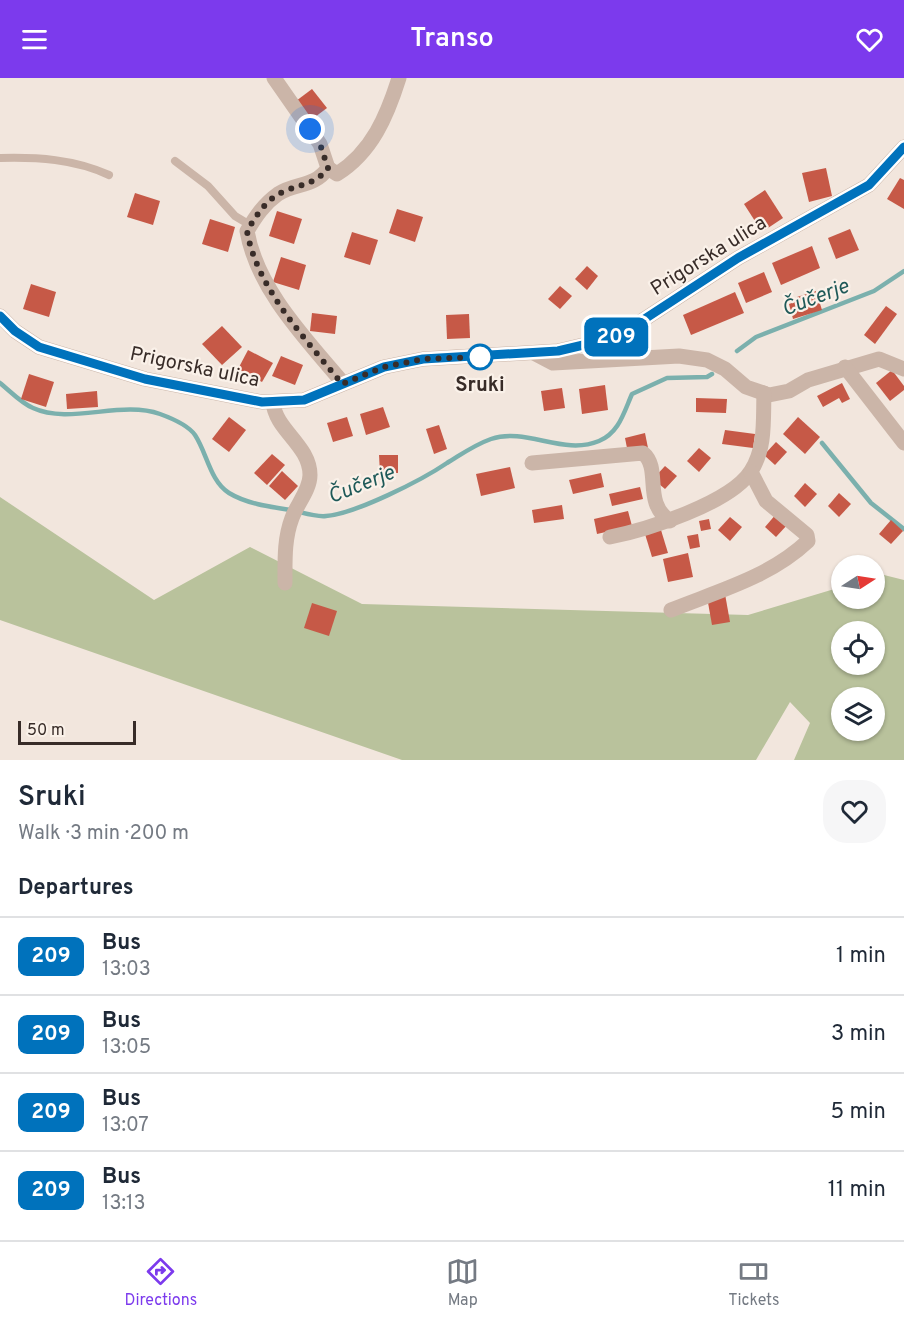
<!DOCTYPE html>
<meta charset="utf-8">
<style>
:root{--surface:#fff;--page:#f6f6f7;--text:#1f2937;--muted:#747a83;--line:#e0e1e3;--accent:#7c3aed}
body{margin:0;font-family:Overpass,sans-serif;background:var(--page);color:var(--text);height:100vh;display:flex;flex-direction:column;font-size:22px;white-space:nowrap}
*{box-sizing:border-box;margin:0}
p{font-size:20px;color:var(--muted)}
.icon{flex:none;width:33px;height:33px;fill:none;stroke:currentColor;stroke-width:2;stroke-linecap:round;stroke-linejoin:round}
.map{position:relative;height:682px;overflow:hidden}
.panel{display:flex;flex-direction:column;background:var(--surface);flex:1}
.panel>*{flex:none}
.badge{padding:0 12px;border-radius:9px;font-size:21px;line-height:39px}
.needle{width:39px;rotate:78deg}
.fabs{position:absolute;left:831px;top:477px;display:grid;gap:12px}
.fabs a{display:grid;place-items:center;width:54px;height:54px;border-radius:50%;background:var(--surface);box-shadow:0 2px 4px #0004;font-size:30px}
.scale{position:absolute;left:18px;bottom:15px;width:118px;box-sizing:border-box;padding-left:6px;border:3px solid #382c28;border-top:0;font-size:16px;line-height:21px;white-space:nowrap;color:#382c28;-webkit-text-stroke:4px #faf1e9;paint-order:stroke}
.you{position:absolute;width:30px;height:30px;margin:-15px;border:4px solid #fff;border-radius:50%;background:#1a73e8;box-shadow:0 0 0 9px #1a73e833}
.map>.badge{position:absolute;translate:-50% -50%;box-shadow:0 0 0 3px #fff}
h2{padding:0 18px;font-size:22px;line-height:54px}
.round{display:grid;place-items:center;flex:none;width:63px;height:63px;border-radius:24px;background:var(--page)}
.head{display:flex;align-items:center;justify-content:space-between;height:102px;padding:0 18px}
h1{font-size:28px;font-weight:600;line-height:45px}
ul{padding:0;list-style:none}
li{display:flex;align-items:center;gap:18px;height:78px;padding:0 18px;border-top:2px solid var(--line)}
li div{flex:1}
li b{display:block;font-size:22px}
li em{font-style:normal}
li .badge{min-width:66px;font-weight:700;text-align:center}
header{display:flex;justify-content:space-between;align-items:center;height:78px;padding:0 18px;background:var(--accent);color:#fff;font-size:27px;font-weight:600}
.dock{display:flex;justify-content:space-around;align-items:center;height:84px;border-top:2px solid var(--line);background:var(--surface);font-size:16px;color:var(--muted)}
.dock a{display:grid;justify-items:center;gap:3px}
.dock .on{color:var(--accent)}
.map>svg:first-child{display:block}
.green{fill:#b9c29c;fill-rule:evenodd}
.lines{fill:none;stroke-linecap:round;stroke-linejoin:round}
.stream{stroke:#7bb0ad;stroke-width:4.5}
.building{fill:#c65947}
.lane{stroke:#cbb5a8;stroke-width:8}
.street{stroke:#cbb5a8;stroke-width:15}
.line-casing{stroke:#fff;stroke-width:14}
.line{stroke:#0072bc;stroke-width:9}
.walk{stroke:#382c28;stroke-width:6;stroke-dasharray:0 10.8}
.stop-dot{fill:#fff;stroke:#0072bc;stroke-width:3}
.labels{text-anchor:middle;stroke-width:4.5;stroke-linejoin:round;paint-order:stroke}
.street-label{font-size:20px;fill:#382c28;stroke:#faf1e9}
.stop-label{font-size:20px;font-weight:bold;fill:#382c28;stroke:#faf1e9}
.water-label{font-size:21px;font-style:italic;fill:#1e5958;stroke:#faf1e9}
</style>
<header><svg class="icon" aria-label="menu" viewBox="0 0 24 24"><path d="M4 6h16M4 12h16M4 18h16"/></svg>Transo<svg class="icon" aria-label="heart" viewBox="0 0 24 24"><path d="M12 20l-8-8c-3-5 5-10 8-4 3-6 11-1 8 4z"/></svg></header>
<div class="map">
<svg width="904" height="682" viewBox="0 0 904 682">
<rect width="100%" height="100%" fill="#f2e6dd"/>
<path class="green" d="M0 419 154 522 250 469 362 526 748 537 841 509 842 520H874L875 499 884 497 904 502V682H794L810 645 790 624 756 682H402L0 542ZM842 554H874V586H842ZM842 620H874V652H842Z"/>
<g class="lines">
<g class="stream">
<path d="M737 273 756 259 874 213 904 193"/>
<path d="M0 305C10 313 21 325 33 330 70 347 121 322 160 336 171 340 188 347 195 357 207 375 210 403 229 415 247 426 271 429 291 432"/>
<path d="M822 365 871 425 904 451"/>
<path d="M299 434C307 436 318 439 326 438 355 436 422 402 447 385 462 376 474 367 491 361 527 349 563 378 599 363 619 355 624 334 632 316L667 300 707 299 712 296"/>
</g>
</g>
<g class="building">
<path d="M312 11 327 30 311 42 296 23Z"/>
<path d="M826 90 832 118 809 124 802 95Z"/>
<path d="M900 100 904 102V131L887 121Z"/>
<path d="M765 112 783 140 762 154 744 126Z"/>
<path d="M135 115 160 123 153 147 127 139Z"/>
<path d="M397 131 423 139 415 164 389 155Z"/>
<path d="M277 133 302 141 294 166 269 158Z"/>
<path d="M210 141 235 149 228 174 202 166Z"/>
<path d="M850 151 859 172 836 181 828 160Z"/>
<path d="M352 154 378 162 370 187 344 179Z"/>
<path d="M812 168 820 190 781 207 772 185Z"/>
<path d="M281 179 306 187 299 212 273 204Z"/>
<path d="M587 188 598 198 587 212 575 201Z"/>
<path d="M764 194 772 214 746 225 738 205Z"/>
<path d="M31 206 56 214 49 239 23 231Z"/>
<path d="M560 208 572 218 560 231 548 221Z"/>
<path d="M816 213 822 232 793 241 789 226 798 223 797 219Z"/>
<path d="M735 214 744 235 691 257 683 237Z"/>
<path d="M886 228 897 236 875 266 864 257Z"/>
<path d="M312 235 337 238 335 256 310 253Z"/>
<path d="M469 236 470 260 447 261 446 237Z"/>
<path d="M222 248 242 269 222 287 202 266Z"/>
<path d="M248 272 273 285 262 304 238 291Z"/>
<path d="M281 278 303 287 295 307 272 298Z"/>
<path d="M892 292 904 308V312L890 323 876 305Z"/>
<path d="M29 296 54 304 46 329 21 321Z"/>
<path d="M842 305 850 321 842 325 839 320 823 329 817 318Z"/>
<path d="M605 307 608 332 582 336 579 311Z"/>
<path d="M562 310 565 330 544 333 541 313Z"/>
<path d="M97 313 98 329 67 331 66 316Z"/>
<path d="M696 320 727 321 726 335 696 334Z"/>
<path d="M383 329 390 349 366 357 360 336Z"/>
<path d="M229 339 246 352 229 374 212 361Z"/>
<path d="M347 339 353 358 333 364 327 345Z"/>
<path d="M798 339 820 359 805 376 783 356Z"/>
<path d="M439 347 447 371 434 376 426 351Z"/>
<path d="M725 352 755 356 753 370 722 366Z"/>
<path d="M645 355 648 370 628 375 625 360Z"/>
<path d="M776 364 787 374 775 387 764 377Z"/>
<path d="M699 370 711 380 699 394 687 383Z"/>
<path d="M272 376 285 387 267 407 254 395Z"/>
<path d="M379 377H398V395H380Z"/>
<path d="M665 388 677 398 665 411 653 401Z"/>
<path d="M510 389 515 410 481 418 476 396Z"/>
<path d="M282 393 298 408 285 422 269 408Z"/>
<path d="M601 395 604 409 573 416 569 402Z"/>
<path d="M805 405 817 416 805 429 794 418Z"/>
<path d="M640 409 643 421 612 428 609 416Z"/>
<path d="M839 415 851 426 839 439 828 428Z"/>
<path d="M562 427 564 441 534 445 532 432Z"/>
<path d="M628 433 632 448 597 456 594 441Z"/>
<path d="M777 435 788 446 776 459 765 449Z"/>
<path d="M730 439 742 449 730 463 718 452Z"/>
<path d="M709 441 711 451 701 453 699 443Z"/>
<path d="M891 442 903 453 891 466 879 456Z"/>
<path d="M661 452 668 475 652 479 645 456Z"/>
<path d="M698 456 700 469 690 471 687 458Z"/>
<path d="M688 475 693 499 668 504 663 481Z"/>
<path d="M725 516 730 544 712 547 707 519Z"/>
<path d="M312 525 337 533 329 558 304 550Z"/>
</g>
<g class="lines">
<g class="lane">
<path d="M0 80C37 79 74 81 109 97"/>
<path d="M175 83 208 108 235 138 250 147"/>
</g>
<g class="street">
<path d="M274 0 320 66 328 90C314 110 296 104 278 116 264 126 256 138 247 153 257 211 306 261 343 305"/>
<path d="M328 90 337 96C372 74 387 38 399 0"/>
<path d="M0 238 15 253 39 269 145 301 262 324 304 322 384 289 423 281 558 273 617 259 738 180 869 107 904 69"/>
<path d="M534 275 553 285 679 278 707 282 725 291 746 309 769 317 789 313 808 302 879 281 904 291"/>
<path d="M845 289 904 365"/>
<path d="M273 324C275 352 310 367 310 397 310 412 297 426 292 440 284 461 285 483 285 505"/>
<path d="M532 385 643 375C662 391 642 424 670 443"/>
<path d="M610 459C646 452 731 425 751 393 766 370 763 341 764 315"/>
<path d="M671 532C718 513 770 499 808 463L807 457 766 423 751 394"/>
</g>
</g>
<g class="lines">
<defs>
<path id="line" d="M0 238 15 253 39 269 145 301 262 324 304 322 384 289 423 281 558 273 617 259 738 180 869 107 904 69"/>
</defs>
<use href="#line" class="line-casing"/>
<use href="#line" class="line"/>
<path class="walk" d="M310 51 320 66 328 90C317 106 300 106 283 114 266 121 256 138 247 153 257 211 306 261 342 306L384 289 423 281 480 279"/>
</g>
<circle class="stop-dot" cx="480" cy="279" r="12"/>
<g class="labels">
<g class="street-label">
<text transform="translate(708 177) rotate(-32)" y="7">Prigorska ulica</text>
<text transform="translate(195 288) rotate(12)" y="7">Prigorska ulica</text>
</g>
<g class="stop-label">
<text x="480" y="313">Sruki</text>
</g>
<g class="water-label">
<text transform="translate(815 219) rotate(-21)" y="7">Čučerje</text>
<text transform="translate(361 406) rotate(-22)" y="7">Čučerje</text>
</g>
</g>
</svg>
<div class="fabs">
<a><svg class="needle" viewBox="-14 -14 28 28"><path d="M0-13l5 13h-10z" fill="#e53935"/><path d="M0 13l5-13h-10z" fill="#747a83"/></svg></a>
<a><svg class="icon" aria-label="locate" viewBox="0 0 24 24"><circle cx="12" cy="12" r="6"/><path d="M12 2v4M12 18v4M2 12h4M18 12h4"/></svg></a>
<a><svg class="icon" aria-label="layers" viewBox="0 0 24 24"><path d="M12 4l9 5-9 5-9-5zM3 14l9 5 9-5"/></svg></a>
</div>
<div class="scale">50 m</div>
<div class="you" style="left:310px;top:51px"></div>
<b class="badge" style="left:616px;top:259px;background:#0072bc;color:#fff">209</b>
</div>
<section class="panel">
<div class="head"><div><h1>Sruki</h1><p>Walk · 3 min · 200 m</p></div><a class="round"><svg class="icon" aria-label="heart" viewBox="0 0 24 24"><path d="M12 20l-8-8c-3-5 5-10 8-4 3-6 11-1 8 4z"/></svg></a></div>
<h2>Departures</h2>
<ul>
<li><span class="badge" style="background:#0072bc;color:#fff">209</span><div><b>Bus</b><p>13:03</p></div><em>1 min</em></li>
<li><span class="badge" style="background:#0072bc;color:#fff">209</span><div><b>Bus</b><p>13:05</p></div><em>3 min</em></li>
<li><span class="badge" style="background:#0072bc;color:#fff">209</span><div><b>Bus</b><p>13:07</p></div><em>5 min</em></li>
<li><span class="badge" style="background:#0072bc;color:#fff">209</span><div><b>Bus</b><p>13:13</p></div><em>11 min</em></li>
</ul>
</section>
<nav class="dock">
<a class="on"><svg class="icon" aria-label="directions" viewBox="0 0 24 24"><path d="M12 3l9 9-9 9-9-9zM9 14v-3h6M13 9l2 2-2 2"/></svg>Directions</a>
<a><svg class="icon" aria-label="map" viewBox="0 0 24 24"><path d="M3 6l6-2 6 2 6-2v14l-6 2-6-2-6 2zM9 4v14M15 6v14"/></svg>Map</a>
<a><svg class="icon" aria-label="tickets" viewBox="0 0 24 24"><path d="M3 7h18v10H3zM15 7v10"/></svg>Tickets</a>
</nav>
